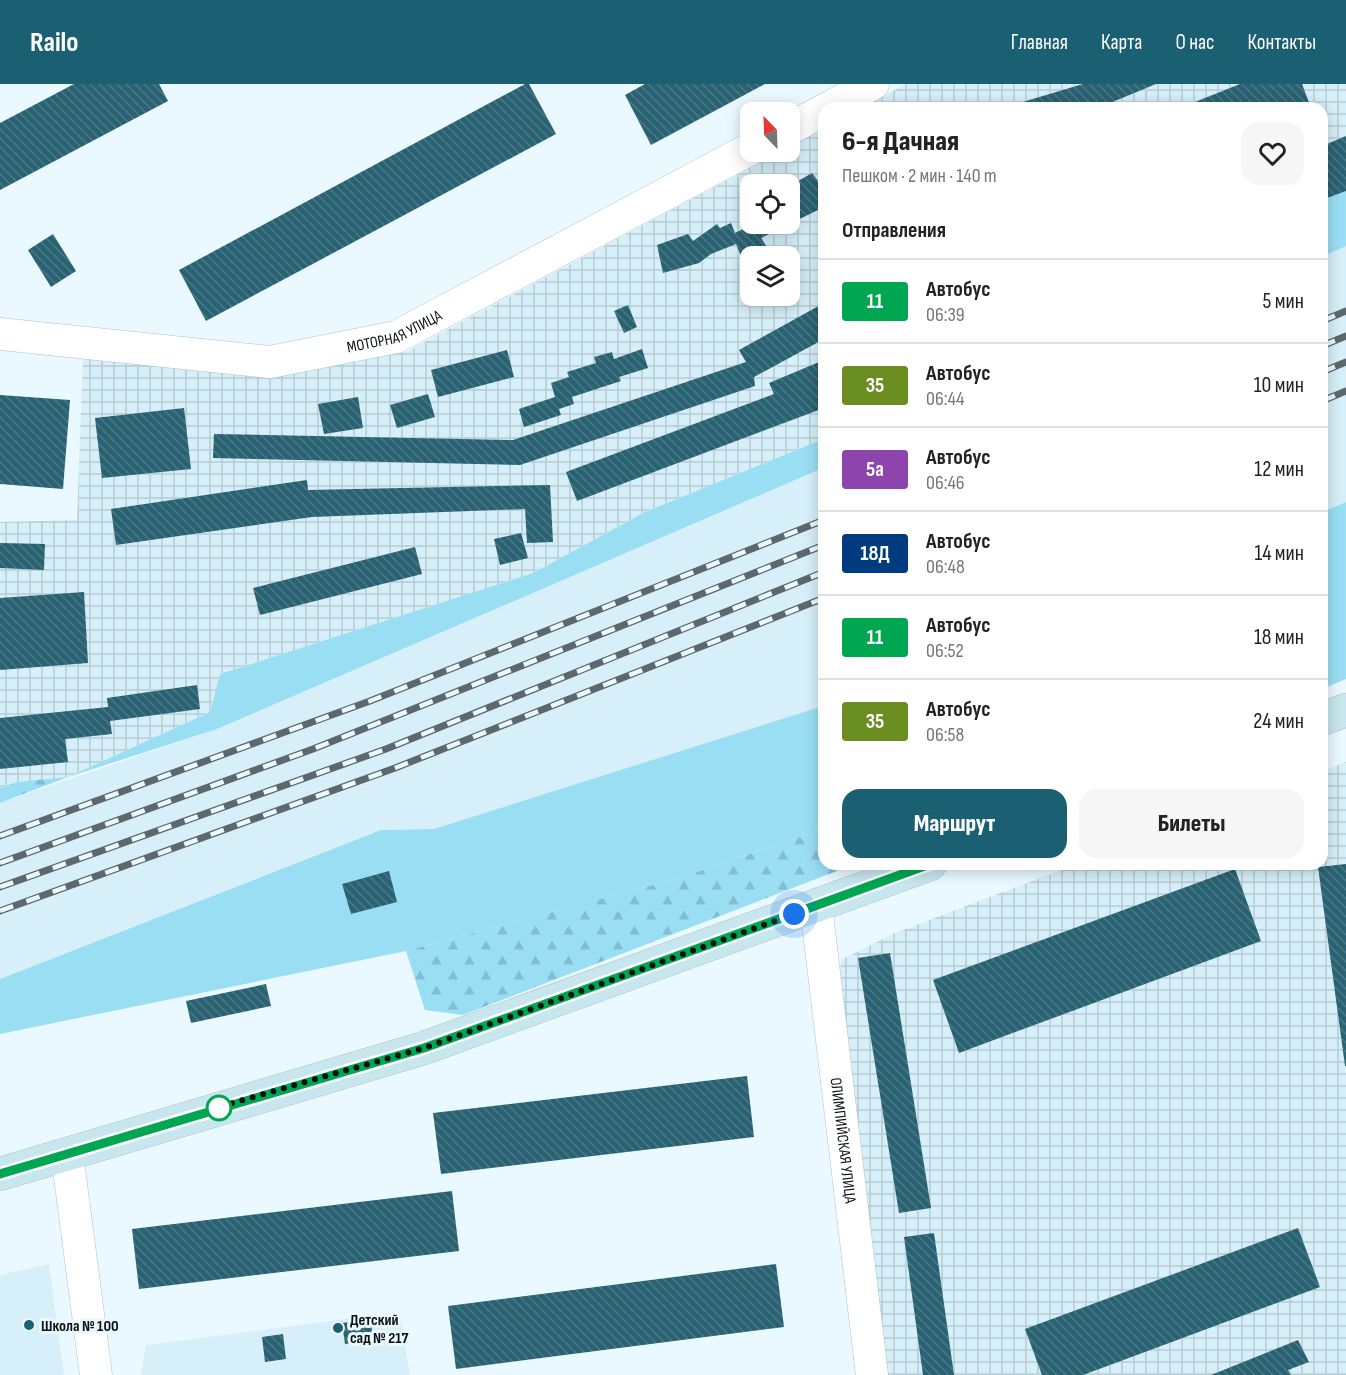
<!DOCTYPE html>
<html lang="ru">
<meta charset="utf-8">
<style>
:root{--surface:#fff;--page:#f6f6f6;--text:#222;--muted:#767676;--line:#e0e0e0;--accent:#1b5f72}
body{margin:0;font-family:"Sofia Sans Condensed",sans-serif;background:var(--page);color:var(--text);height:100vh;display:flex;flex-direction:column;font-size:22px;white-space:nowrap}
*{box-sizing:border-box;margin:0}
p{font-size:20px;color:var(--muted)}
.icon{flex:none;width:33px;height:33px;fill:none;stroke:currentColor;stroke-width:2;stroke-linecap:round;stroke-linejoin:round}
.map{position:relative;flex:1;overflow:hidden}
.sheet{position:absolute;left:818px;top:18px;width:510px;height:768px;display:flex;flex-direction:column;background:var(--surface);border-radius:18px;box-shadow:0 3px 15px #0003}
.sheet>*{flex:none}
.badge{padding:0 12px;border-radius:4px;font-size:21px;line-height:39px}
.needle{width:39px;rotate:337deg}
.controls{position:absolute;left:740px;top:18px;display:grid;gap:12px}
.controls a{display:grid;place-items:center;width:60px;height:60px;border-radius:12px;background:var(--surface);box-shadow:0 3px 15px #0003;font-size:30px}
.you{position:absolute;width:30px;height:30px;margin:-15px;border:4px solid #fff;border-radius:50%;background:#1a73e8;box-shadow:0 0 0 9px #1a73e833}
.map>.badge{position:absolute;translate:-50% -50%;box-shadow:0 0 0 3px #fff}
h2{padding:0 24px;font-size:22px;line-height:54px}
.round{display:grid;place-items:center;flex:none;width:63px;height:63px;border-radius:18px;background:var(--page)}
.head{display:flex;align-items:center;justify-content:space-between;height:102px;padding:0 24px}
h1{font-size:28px;font-weight:800;line-height:45px}
.cta{display:flex;gap:12px;margin-top:auto;padding:12px 24px}
.cta a{flex:1;height:69px;border-radius:18px;background:var(--accent);color:#fff;font-size:24px;font-weight:800;line-height:69px;text-align:center}
.cta a+a{background:var(--page);color:var(--text)}
ul{padding:0;list-style:none}
li{display:flex;align-items:center;gap:18px;height:84px;padding:0 24px;border-top:2px solid var(--line)}
li div{flex:1}
li b{display:block;font-size:22px}
li em{font-style:normal}
li .badge{min-width:66px;font-weight:700;text-align:center}
header{display:flex;align-items:center;gap:36px;box-sizing:border-box;height:84px;padding:0 30px;background:var(--accent);color:#fff}
header strong{font-size:28px}
nav{display:flex;gap:33px;margin-inline-start:auto;font-size:21px}
.map>svg:first-child{display:block}
.built{fill:#d6eff8}
.industrial{fill:url(#industrial-grid);fill-rule:evenodd}
.grass{fill:#9adef4}
.forest{fill:url(#forest-firs)}
.building{fill:url(#building-back-hatch)}
.lines{fill:none;stroke-linecap:round;stroke-linejoin:round}
.minor-casing{stroke:#b2c2c7;stroke-width:33}
.secondary-casing{stroke:#b2c2c7;stroke-width:34}
.minor{stroke:#fff;stroke-width:32}
.secondary{stroke:#c7e6ee;stroke-width:33}
.rail-casing{stroke:#5e676b;stroke-width:7}
.rail{stroke:#e9f9ff;stroke-width:4.5;stroke-dasharray:14;stroke-linecap:butt}
.line-casing{stroke:#fff;stroke-width:14}
.line{stroke:#00a651;stroke-width:9}
.walk{stroke:#0b1012;stroke-width:6;stroke-dasharray:0 10.8}
.stop-dot{fill:#fff;stroke:#00a651;stroke-width:3}
.poi-dot{fill:#1b5f72;stroke:#e9f9ff;stroke-width:2}
.labels{text-anchor:middle;stroke-width:6;stroke-linejoin:round;paint-order:stroke}
.street-label{font-size:16px;fill:#0b1012;stroke:#e9f9ff}
.poi-label{font-size:16px;font-weight:bold;fill:#0b1012;stroke:#e9f9ff;text-anchor:start}
</style>
<header>
<strong>Railo</strong>
<nav><a>Главная</a><a>Карта</a><a>О нас</a><a>Контакты</a></nav>
</header>
<div class="map">
<svg width="1346" height="1291" viewBox="0 0 1346 1291">
<defs>
<pattern id="industrial-grid" width="8" height="8" patternUnits="userSpaceOnUse" patternTransform="scale(1.5)"><rect width="8" height="8" fill="#d6eff8"/><path d="M0 4h8M4 0v8" fill="none" stroke="#b6ccd4"/></pattern>
<pattern id="forest-firs" width="22" height="20" patternUnits="userSpaceOnUse" patternTransform="scale(1.5)"><rect width="22" height="20" fill="#9adef4"/><path d="M5 1l3.5 6h-7zM16 11l3.5 6h-7z" fill="#83bdd0"/></pattern>
<pattern id="building-back-hatch" width="6" height="6" patternUnits="userSpaceOnUse" patternTransform="scale(1.5)"><rect width="6" height="6" fill="#296272"/><path d="M-1 5l2 2M0 0l6 6M5-1l2 2" fill="none" stroke="#4c7784"/></pattern>
</defs>
<rect width="100%" height="100%" fill="#e9f9ff"/>
<g class="built">
<path d="M1346 162V418L1322 428V173Z"/>
<path d="M823 384V622L434 745 380 746 0 895V719L217 645Z"/>
<path d="M49 1180 64 1291H0V1191Z"/>
<path d="M400 1228 410 1291H141L146 1261Z"/>
</g>
<g class="industrial">
<path d="M906 0H1346V107L1322 116V24H861Z"/>
<path d="M823 44V355L645 428 533 489 220 590 210 628 68 693 17 698 0 704V438L77 436 83 273 276 288 406 268 780 68H789V63ZM750 100H789V140H750ZM750 172H789V212H750Z"/>
<path d="M1346 678V1291H885L838 910 841 876 895 849 1077 780H1322V687Z"/>
</g>
<g class="grass">
<path d="M1346 107V162L1322 173V116Z"/>
<path d="M823 355V384L217 645 68 693 210 628 220 590 533 489 645 428Z"/>
<path d="M1346 418V595L1327 603 1322 592V428Z"/>
<path d="M823 622V745L682 793 406 867 0 950V895L381 746 434 745Z"/>
</g>
<g class="forest">
<path d="M68 693 0 719V704L17 698Z"/>
<path d="M823 745 824 780H855L463 931 425 926 406 867 682 793Z"/>
</g>
<g class="building">
<path d="M74 0H159L168 17 0 106V39Z"/>
<path d="M525 0H529L556 50 206 237 179 186Z"/>
<path d="M645 0H765L651 61 625 11Z"/>
<path d="M1083 0H1156L1098 24H1003Z"/>
<path d="M1240 0H1302L1311 24H1180Z"/>
<path d="M1346 52V107L1322 116V62Z"/>
<path d="M812 89 818 97 824 93V123L761 154 767 163 743 177 736 160 711 170 699 179 663 189 657 161 688 150 693 157 717 140 720 144 731 139 735 149 753 140H789V113L799 108 793 100Z"/>
<path d="M53 150 76 187 51 203 28 166Z"/>
<path d="M824 219V255L754 293 755 302 520 381 213 374 214 350 513 356 746 278 739 266Z"/>
<path d="M628 221 637 243 624 249 614 227Z"/>
<path d="M642 265 648 284 619 293 621 297 572 313 574 320 559 325 561 331 524 343 519 325 555 313 551 299 569 293 567 288 596 279 594 273 612 268 614 275Z"/>
<path d="M507 266 514 293 438 313 431 286Z"/>
<path d="M824 276V324L577 417 566 388 774 310 769 299Z"/>
<path d="M428 310 435 333 397 344 390 321Z"/>
<path d="M0 311 70 316 63 405 0 400Z"/>
<path d="M358 313 363 344 324 350 318 320Z"/>
<path d="M184 324 191 385 102 394 95 334Z"/>
<path d="M307 396 308 406 550 401 553 458 527 459 525 425 312 433 116 461 111 425Z"/>
<path d="M521 449 528 474 500 481 494 455Z"/>
<path d="M0 459 45 460 44 486 0 484Z"/>
<path d="M415 463 422 490 260 531 253 504Z"/>
<path d="M84 508 88 579 0 586V514Z"/>
<path d="M197 601 200 625 110 637 112 650 65 655 68 678 0 685V634L108 623 107 614Z"/>
<path d="M1346 780V982H1345L1318 783Z"/>
<path d="M1235 785 1261 857 959 969 933 896Z"/>
<path d="M389 787 397 818 351 830 342 800Z"/>
<path d="M890 869 931 1124 899 1129 858 874Z"/>
<path d="M266 900 271 922 191 939 186 917Z"/>
<path d="M747 992 754 1053 441 1090 433 1029Z"/>
<path d="M452 1107 459 1167 139 1205 132 1145Z"/>
<path d="M1298 1144 1320 1203 1083 1291H1042L1025 1245Z"/>
<path d="M934 1149 954 1291H923L904 1153Z"/>
<path d="M776 1180 784 1243 456 1285 448 1222Z"/>
<path d="M370 1235 374 1256 345 1260 342 1239Z"/>
<path d="M283 1250 286 1275 265 1278 262 1253Z"/>
<path d="M1298 1256 1309 1278 1288 1286 1291 1291H1211Z"/>
</g>
<g class="lines">
<defs>
<g id="minor">
<path d="M828 24 873 0"/>
<path d="M789 45 824 26"/>
<path id="s1" d="M0 250 270 278 396 253 750 65"/>
<path id="s2" d="M816 822 872 1291"/>
<path d="M67 1070 96 1291"/>
</g>
<g id="secondary">
<path d="M1322 635 1346 626"/>
<path d="M0 1090 424 964 930 780"/>
</g>
</defs>
<use href="#minor" class="minor-casing"/>
<use href="#secondary" class="secondary-casing"/>
<use href="#minor" class="minor"/>
<use href="#secondary" class="secondary"/>
<defs>
<g id="rail">
<path d="M1322 237 1346 227"/>
<path d="M1322 262 1346 252"/>
<path d="M1322 288 1346 278"/>
<path d="M1322 317 1346 307"/>
<path d="M0 752 370 617 824 436"/>
<path d="M0 779 313 665 824 461"/>
<path d="M0 803 386 665 824 488"/>
<path d="M0 827 395 684 824 514"/>
</g>
</defs>
<use href="#rail" class="rail-casing"/>
<use href="#rail" class="rail"/>
</g>
<g class="lines">
<defs>
<path id="line" d="M0 1090 424 964 930 780"/>
</defs>
<use href="#line" class="line-casing"/>
<use href="#line" class="line"/>
<path class="walk" d="M219 1024H215L424 964 794 830"/>
</g>
<circle class="stop-dot" cx="219" cy="1024" r="12"/>
<g class="poi-dot">
<circle cx="29" cy="1241" r="6"/>
<circle cx="338" cy="1244" r="6"/>
</g>
<g class="labels">
<g class="street-label">
<text dy="6" stroke="none"><textPath href="#s1" startOffset="400">МОТОРНАЯ УЛИЦА</textPath></text>
<text dy="6" stroke="none"><textPath href="#s2" startOffset="236">ОЛИМПИЙСКАЯ УЛИЦА</textPath></text>
</g>
<g class="poi-label">
<text x="350" y="1241">Детский<tspan x="350" dy="18">сад № 217</tspan></text>
<text x="41" y="1247">Школа № 100</text>
</g>
</g>
</svg>
<div class="controls">
<a><svg class="needle" viewBox="-14 -14 28 28"><path d="M0-13l5 13h-10z" fill="#e53935"/><path d="M0 13l5-13h-10z" fill="#767676"/></svg></a>
<a><svg class="icon" aria-label="locate" viewBox="0 0 24 24"><circle cx="12" cy="12" r="6"/><path d="M12 2v4M12 18v4M2 12h4M18 12h4"/></svg></a>
<a><svg class="icon" aria-label="layers" viewBox="0 0 24 24"><path d="M12 4l9 5-9 5-9-5zM3 14l9 5 9-5"/></svg></a>
</div>
<div class="you" style="left:794px;top:830px"></div>
<section class="sheet">
<div class="head"><div><h1>6-я Дачная</h1><p>Пешком · 2 мин · 140 m</p></div><a class="round"><svg class="icon" aria-label="heart" viewBox="0 0 24 24"><path d="M12 20l-8-8c-3-5 5-10 8-4 3-6 11-1 8 4z"/></svg></a></div>
<h2>Отправления</h2>
<ul>
<li><span class="badge" style="background:#00a651;color:#fff">11</span><div><b>Автобус</b><p>06:39</p></div><em>5 мин</em></li>
<li><span class="badge" style="background:#6b8e23;color:#fff">35</span><div><b>Автобус</b><p>06:44</p></div><em>10 мин</em></li>
<li><span class="badge" style="background:#8e44ad;color:#fff">5а</span><div><b>Автобус</b><p>06:46</p></div><em>12 мин</em></li>
<li><span class="badge" style="background:#003b80;color:#fff">18Д</span><div><b>Автобус</b><p>06:48</p></div><em>14 мин</em></li>
<li><span class="badge" style="background:#00a651;color:#fff">11</span><div><b>Автобус</b><p>06:52</p></div><em>18 мин</em></li>
<li><span class="badge" style="background:#6b8e23;color:#fff">35</span><div><b>Автобус</b><p>06:58</p></div><em>24 мин</em></li>
</ul>
<div class="cta"><a>Маршрут</a><a>Билеты</a></div>
</section>
</div>
